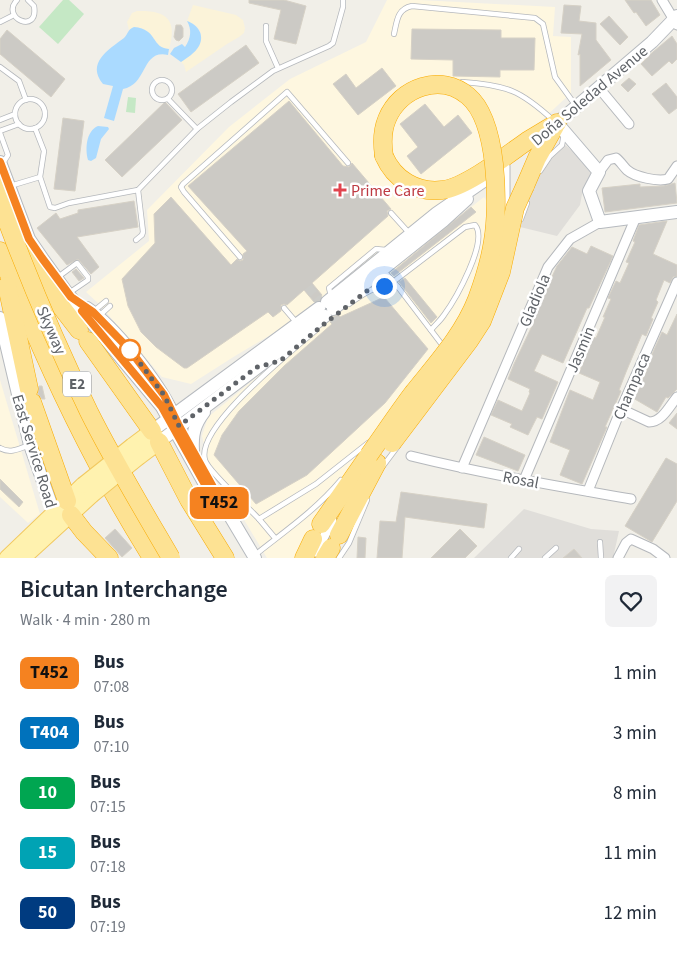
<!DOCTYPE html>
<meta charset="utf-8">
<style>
:root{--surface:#fff;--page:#f2f2f3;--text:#1f2937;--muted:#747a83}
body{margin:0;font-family:"Source Sans 3",sans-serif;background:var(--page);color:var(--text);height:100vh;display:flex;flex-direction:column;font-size:19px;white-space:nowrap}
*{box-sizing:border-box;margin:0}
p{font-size:16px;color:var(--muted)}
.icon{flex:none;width:28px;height:28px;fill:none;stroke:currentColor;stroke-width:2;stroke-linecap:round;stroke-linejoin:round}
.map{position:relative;height:558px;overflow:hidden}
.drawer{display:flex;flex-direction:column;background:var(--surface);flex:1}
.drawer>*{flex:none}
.badge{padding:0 10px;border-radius:8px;font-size:18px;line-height:32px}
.you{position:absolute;width:25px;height:25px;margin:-12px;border:4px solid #fff;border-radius:50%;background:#1a73e8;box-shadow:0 0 0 8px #1a73e833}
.map>.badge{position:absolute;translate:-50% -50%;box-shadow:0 0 0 2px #fff}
.round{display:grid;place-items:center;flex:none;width:52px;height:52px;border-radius:8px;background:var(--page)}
.summary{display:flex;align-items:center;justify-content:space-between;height:85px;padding:0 20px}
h1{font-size:24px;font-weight:600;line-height:38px}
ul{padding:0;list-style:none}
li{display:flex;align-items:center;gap:15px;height:60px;padding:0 20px}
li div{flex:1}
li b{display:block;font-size:19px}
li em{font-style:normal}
li .badge{min-width:55px;font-weight:700;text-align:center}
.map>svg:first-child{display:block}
.commercial{fill:#fef7e0}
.industrial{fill:#e0deda}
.green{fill:#c5e8c5}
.sand{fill:#fbf3d9}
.water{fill:#aadaff}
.building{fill:#cccac5;stroke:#d6d1c6}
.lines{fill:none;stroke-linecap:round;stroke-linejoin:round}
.street-tunnel{stroke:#ccccc8;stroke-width:9;stroke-dasharray:9 4.5;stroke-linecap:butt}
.lane-casing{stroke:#b5b8bc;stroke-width:6}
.street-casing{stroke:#b5b8bc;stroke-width:11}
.secondary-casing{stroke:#b6babf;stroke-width:14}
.primary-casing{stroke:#f2c960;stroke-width:17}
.highway-casing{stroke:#f9ab00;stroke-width:19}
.lane{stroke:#fff;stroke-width:4.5}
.street{stroke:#fff;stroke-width:9}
.secondary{stroke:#fff;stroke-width:12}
.primary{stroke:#fff2af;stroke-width:15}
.highway{stroke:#fde293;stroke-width:18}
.primary-bridge-casing{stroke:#f2c960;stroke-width:17;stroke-linecap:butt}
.highway-bridge-casing{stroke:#f9ab00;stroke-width:19;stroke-linecap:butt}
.primary-bridge{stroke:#fff2af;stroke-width:15}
.highway-bridge{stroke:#fde293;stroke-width:18}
.line-casing{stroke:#fff;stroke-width:11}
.line{stroke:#f58220;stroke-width:8}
.walk{stroke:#5f6368;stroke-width:5;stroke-dasharray:0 9}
.health-dot{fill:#e0444e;stroke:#fff;stroke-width:2}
.stop-dot{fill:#fff;stroke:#f58220;stroke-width:2.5}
.labels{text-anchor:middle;stroke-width:5;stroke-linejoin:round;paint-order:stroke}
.shield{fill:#fff;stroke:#8f9295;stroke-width:1}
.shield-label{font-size:15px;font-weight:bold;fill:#5f6368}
.street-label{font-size:16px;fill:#5f6368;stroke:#fff}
.health-label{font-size:16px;fill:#be3a42;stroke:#fff;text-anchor:start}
</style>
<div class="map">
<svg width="677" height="558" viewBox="0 0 677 558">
<rect width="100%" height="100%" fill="#f1efe8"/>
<g class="commercial">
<path d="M387 0H419L555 7 553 36 571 37V93L543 119 457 191 325 294 338 311 484 197 490 206 489 239 460 322 316 522 298 558H267L207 458 202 436 208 417 326 321 313 304 282 328 235 356 191 384 162 377 99 304 86 292 149 241 147 210 229 127 290 79 366 42Z"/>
<path d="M0 380 40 514 28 523 0 497Z"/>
</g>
<g class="industrial">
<path d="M562 142 589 167 593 173 583 189 580 205 557 236 516 226 532 182Z"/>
<path d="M524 509 591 529 619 531 613 558H474Z"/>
</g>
<g class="green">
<path d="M63 0H69L84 14 58 44 39 27Z"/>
<path d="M128 97 136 98 135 113 126 112Z"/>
</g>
<g class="sand">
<path d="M193 5 236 15 243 20 245 28 244 33 239 37 227 44 186 72 184 65 181 62C195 52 215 31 187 21Z"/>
<path d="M137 11C166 10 178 19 169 49 151 48 158 29 134 27L129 30 127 22 132 13Z"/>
</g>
<g class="water">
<path d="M187 21C198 25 205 35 199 46 195 53 187 58 181 62L170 54 174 48 182 44 185 47C191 38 192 30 187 21Z"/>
<path d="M134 27C158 29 151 48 169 49L168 55C141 49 148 85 123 89L114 121 104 118 113 86 103 84C86 63 108 50 124 38 128 34 128 29 134 27Z"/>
<path d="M98 126 108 127 109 129 101 139 96 158 91 161 88 160C85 149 86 131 98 126Z"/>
</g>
<g class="building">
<path d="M249 0H284L306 6 296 44 274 39 281 10 249 3Z"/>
<path d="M625 0H651L660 15 646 26 636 12 634 13Z"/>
<path d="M564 5 581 6 579 21 596 23V40L611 60 580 86V54L578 55 582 34 561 33Z"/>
<path d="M609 16 628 37 620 45 600 24Z"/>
<path d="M176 25H181L183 28V37L179 41 176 40 174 37Z"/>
<path d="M412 29 501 30V38H535L534 70H500V77L453 76V60L411 59Z"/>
<path d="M7 30 65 79 51 97 0 54V39Z"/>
<path d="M672 36 677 44V59L672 64 669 61 652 76 641 64 647 58V57Z"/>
<path d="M246 45 259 63 191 112 178 94Z"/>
<path d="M382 68 396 86 358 115 333 84 346 74 356 88Z"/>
<path d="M629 78 636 84 628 92 621 85Z"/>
<path d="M666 83 677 97V108L669 114 652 94Z"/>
<path d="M289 101 343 166 349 167 352 163 391 209 387 211 388 216 312 283 322 295 319 300 314 302 304 290 287 305 284 304 281 305V311L273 317 268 312 187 368H184L156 347 141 332 128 306 122 279 155 243 154 214 171 197 231 265 237 259 240 261 243 260V254L247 251 188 186Z"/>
<path d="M165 102 182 120 122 177 105 160Z"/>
<path d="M425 104 444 127 458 115 472 133 421 174 407 156 418 147 400 124Z"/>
<path d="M63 118 84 121 75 191 54 189Z"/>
<path d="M675 183 677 203 605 212 602 188 640 184V187L664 186Z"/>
<path d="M134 201 138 227 77 237 99 267 91 274 78 259 67 265 37 228 56 213 60 219 78 213V210Z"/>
<path d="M471 207 476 212 394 276 391 273Z"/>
<path d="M667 221 653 254 677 265V276L673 277 670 283 664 280 656 300 658 302 651 318 653 319 646 336 642 334 626 372 619 390 621 391 605 427H607L582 484 560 475 570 450 550 442 570 390 593 400 600 382 579 373 593 337 596 338 605 317H603L611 299 608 298 616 281 620 283 629 263 626 262 635 242 633 241 639 225Z"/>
<path d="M591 246 613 256 589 308H587L563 363 542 354 534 371 558 382 542 419 537 417 528 435 510 427 512 424 491 415 498 400 522 411 530 393 529 392 530 389 508 379 514 364 532 326 537 309 557 266 572 247 587 254Z"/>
<path d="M76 269 84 278 79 281 72 272Z"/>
<path d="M405 278 437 317 431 323 399 282Z"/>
<path d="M384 297 428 349 385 403 307 475 256 504 214 455 222 435 239 411 284 366 332 324 330 322 333 317 338 315 340 317Z"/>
<path d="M677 314V389L668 398 666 397 657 412 633 398 647 370H645L662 332 667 335Z"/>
<path d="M39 386H42L45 399H42L38 394Z"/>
<path d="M677 413V429L669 423Z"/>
<path d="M484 437 525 455 518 471 476 455Z"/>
<path d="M666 458 677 464V501L652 542 625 526Z"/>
<path d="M0 479 23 502 19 507 0 489Z"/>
<path d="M401 492 487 504 484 528 405 517 402 558H377L380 521 396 522Z"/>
<path d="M115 529 132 548 122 557 105 538Z"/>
<path d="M460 529 477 546 465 558H431Z"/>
<path d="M358 537 366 538 365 558H357Z"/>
<path d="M574 549 582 558H563Z"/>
</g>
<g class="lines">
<path class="street-tunnel" d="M308 287 336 321"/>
<defs>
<g id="lane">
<path d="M17 0C0 18 39 35 34 6L28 0"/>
<path d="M0 22 12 16"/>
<path d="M266 26V41L278 68"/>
<path d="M394 34C397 21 397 9 412 6L535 18 543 24 555 77 576 106"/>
<path d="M0 67 19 81 26 100"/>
<circle cx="162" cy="90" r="10"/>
<path d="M462 82C479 83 497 85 512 91 527 97 542 110 554 121"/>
<path d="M168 99 197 129"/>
<circle cx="30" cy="114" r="15"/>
<path d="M0 120 15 114"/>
<path d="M35 128 44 151 40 177 50 207 55 208 69 203 138 190 197 129 231 102 273 71 329 46 333 43 343 7V0"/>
<path d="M0 131 19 124"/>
<path d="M0 133 8 155 3 163"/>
<path d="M540 171 550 156 562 145 564 134"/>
<path d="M10 186 40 177"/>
<path d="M391 213 410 234"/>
<path d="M521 219 527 203"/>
<path d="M136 240 142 235 143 232 138 190"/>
<path d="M240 257 184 192 181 187 183 184 287 92 348 163"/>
<path d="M383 270 398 287 443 346 441 349"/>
<path d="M58 277 77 263 88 277V280L69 293"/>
<path d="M393 282 465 227 475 225C489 241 455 300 444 315 440 321 435 325 431 330"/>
<path d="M331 296 329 288 376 249 386 250"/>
<path d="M349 304C364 293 378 283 398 287"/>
<path d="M284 308 296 322"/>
<path d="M94 311 106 301"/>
<path d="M99 316 110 306"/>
<path d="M316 330C291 352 195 427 205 460 208 471 249 508 259 519L316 484 368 443"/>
<path d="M0 448C10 454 19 449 29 445"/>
<path d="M383 466 398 446"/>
<path d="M259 519 275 538"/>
<path d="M600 542 601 558"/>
<path d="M255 555C285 531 316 510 341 480"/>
<path d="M339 558 349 543 367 500"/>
<path d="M511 558 519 549"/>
<path d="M545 558 556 548"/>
</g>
<g id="street">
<path d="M662 0 677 25"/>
<path d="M599 88 629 124"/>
<path d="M500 161 505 166V221"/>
<path d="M599 172 608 160 616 158C620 161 623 166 627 170 635 177 658 182 668 179L677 166"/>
<path d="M621 409 649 422C662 422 669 407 677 397"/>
<path d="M411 456C484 474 557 486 631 499"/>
<path d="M462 468 548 267 570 239 600 222"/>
<path d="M524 480 636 217"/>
<path d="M588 491 621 409 677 282"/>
<path d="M316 552 332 521"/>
<path d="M618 558 626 543 631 539 653 549 665 558"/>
</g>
<g id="secondary">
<path d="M557 123 599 172 589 191 600 222 677 212"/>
<path d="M550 129 652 42 677 16"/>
<path d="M0 162 29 239 42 258 68 294 162 407 207 488 228 514"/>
<path d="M327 302 437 213 488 178"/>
<path d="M87 308C115 327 158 382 172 412"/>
<path d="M333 309 443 221 467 199"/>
<path d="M0 318 30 445 57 521"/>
<path d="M152 431 319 308"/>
<path d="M159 442 325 316"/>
<path d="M193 451C192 435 194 425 204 412"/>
<path d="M224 506 255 558"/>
</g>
<g id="primary">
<path d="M132 446 152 431 159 442 139 457"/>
<path d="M7 558 83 485"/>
<path d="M23 558 92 495"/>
</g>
<g id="highway">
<path d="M384 156C394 179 416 193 442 190 465 188 507 155 527 141 537 135 547 129 557 123"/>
<path d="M0 186 11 216"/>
<path d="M525 186 537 158 555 126"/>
<path d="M0 251C8 276 21 300 31 324 66 406 105 483 152 558"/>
<path d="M25 251 39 278 79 330"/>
<path d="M7 286 29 389"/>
<path d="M88 341 152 431"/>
<path d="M32 402 67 501"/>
<path d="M159 442 189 500 225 558"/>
<path d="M71 515 84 532 109 558"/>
<path d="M321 524 369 455"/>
<path d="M339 535 377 463"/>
<path d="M304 558 313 539"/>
<path d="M325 558 331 548"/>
</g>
</defs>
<use href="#lane" class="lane-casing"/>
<use href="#street" class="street-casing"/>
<use href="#secondary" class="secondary-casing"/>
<use href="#primary" class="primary-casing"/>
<use href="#highway" class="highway-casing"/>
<use href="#lane" class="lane"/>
<use href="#street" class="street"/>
<use href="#secondary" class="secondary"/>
<use href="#primary" class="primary"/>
<use href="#highway" class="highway"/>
<defs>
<g id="primary-bridge">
<path d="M83 485 132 446"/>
<path d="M92 495 139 457"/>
</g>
<g id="highway-bridge">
<path d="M0 202C26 273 56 344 89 412 114 462 143 510 171 558"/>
<path d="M392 443 469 341 482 321 501 272 515 208 525 186"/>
<path d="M369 455C384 434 398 413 413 393 436 364 463 335 477 299 484 280 490 261 493 241 499 205 498 121 468 96 441 73 400 87 387 119 382 131 382 143 384 156"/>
</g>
</defs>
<use href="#primary-bridge" class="primary-bridge-casing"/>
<use href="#highway-bridge" class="highway-bridge-casing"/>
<use href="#primary-bridge" class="primary-bridge"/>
<use href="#highway-bridge" class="highway-bridge"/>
</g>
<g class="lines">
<defs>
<path id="line" d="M0 162 29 239 42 258 71 297 93 312 130 350 164 395 179 426 228 514 207 488 162 407 82 311"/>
</defs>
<use href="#line" class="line-casing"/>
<use href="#line" class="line"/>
<path class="walk" d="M130 350 164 395 179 426 257 367 280 361 324 324 367 291 384 286"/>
</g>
<path class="health-dot" d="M337.5 182.5h5v5h5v5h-5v5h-5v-5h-5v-5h5z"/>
<circle class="stop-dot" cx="130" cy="350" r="10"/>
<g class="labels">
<rect class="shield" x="63" y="371.5" width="28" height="25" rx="4"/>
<g class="shield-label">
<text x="77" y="389">E2</text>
</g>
<g class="street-label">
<text transform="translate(589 95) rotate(-40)" y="6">Doña Soledad Avenue</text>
<text transform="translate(534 300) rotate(-67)" y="6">Gladiola</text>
<text transform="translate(52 330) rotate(66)" y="6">Skyway</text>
<text transform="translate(580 349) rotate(-67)" y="6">Jasmin</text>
<text transform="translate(631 386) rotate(-67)" y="6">Champaca</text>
<text transform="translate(35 451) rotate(73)" y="6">East Service Road</text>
<text transform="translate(521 479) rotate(11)" y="6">Rosal</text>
</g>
<g class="health-label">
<text x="351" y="196">Prime Care</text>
</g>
</g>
</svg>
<div class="you" style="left:384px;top:286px"></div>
<b class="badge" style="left:219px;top:503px;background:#f58220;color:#111">T452</b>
</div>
<section class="drawer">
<div class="summary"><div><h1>Bicutan Interchange</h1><p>Walk · 4 min · 280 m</p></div><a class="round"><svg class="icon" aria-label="heart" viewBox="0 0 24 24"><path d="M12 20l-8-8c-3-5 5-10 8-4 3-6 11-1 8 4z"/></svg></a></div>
<ul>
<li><span class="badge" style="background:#f58220;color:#111">T452</span><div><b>Bus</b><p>07:08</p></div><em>1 min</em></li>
<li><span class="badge" style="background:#0072bc;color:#fff">T404</span><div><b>Bus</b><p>07:10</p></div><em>3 min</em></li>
<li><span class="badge" style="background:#00a651;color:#fff">10</span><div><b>Bus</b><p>07:15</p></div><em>8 min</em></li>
<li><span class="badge" style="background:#00a3b4;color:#fff">15</span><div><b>Bus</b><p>07:18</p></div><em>11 min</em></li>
<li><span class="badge" style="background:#003b80;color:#fff">50</span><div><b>Bus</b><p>07:19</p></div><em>12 min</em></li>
</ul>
</section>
